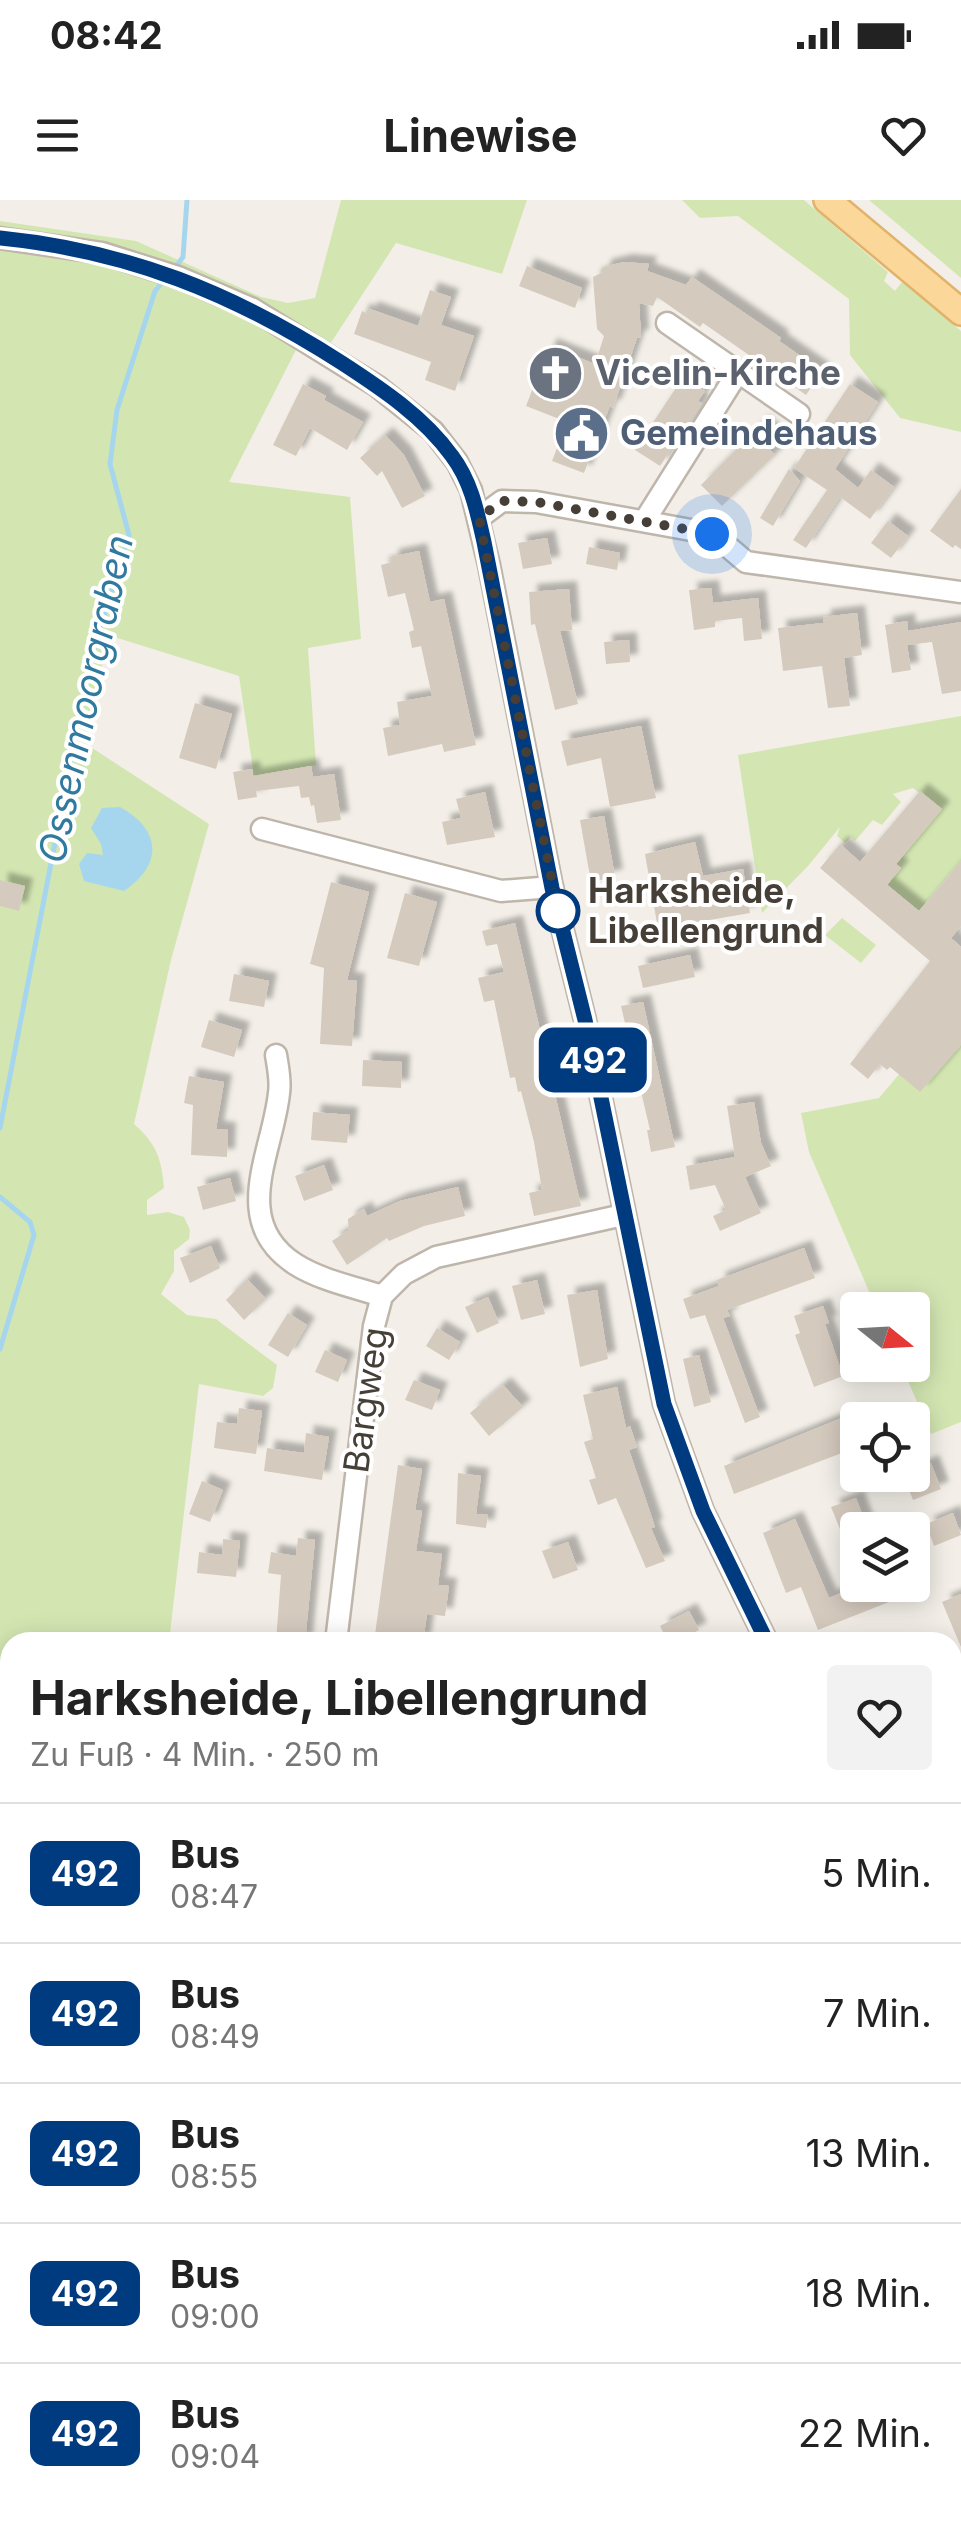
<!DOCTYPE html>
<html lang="de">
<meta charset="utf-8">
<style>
:root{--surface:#fff;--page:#f2f2f2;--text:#222;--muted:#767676;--line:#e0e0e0}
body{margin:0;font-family:Inter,sans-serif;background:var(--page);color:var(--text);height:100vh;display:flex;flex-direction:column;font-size:38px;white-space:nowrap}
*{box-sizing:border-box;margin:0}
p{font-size:32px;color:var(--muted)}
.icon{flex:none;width:55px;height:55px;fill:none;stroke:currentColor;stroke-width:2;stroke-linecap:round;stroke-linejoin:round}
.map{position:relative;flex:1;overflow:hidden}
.panel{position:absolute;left:0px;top:1432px;width:962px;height:892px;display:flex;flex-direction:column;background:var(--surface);border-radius:30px 30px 0 0;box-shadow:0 5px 25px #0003}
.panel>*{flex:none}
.badge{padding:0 20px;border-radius:15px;font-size:35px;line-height:65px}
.needle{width:65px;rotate:108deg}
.buttons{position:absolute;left:840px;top:1092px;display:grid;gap:20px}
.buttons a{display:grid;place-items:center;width:90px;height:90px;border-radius:10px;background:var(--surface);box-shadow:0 5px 25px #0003;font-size:50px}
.you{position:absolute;width:50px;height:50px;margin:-25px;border:8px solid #fff;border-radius:50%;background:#1a73e8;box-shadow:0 0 0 15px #1a73e833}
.map>.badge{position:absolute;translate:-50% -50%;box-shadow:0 0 0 5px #fff}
.round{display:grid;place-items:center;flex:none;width:105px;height:105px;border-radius:10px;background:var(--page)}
.summary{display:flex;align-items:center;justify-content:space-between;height:170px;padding:0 30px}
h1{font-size:48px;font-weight:700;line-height:75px}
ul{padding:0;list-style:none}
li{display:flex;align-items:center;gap:30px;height:140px;padding:0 30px;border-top:2px solid var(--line)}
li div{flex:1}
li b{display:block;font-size:38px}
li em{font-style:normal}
li .badge{min-width:110px;font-weight:700;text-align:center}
.status{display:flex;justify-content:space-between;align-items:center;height:70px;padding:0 50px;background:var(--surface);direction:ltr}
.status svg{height:28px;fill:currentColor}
header{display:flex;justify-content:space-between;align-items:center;height:130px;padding:0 30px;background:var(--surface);font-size:45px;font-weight:700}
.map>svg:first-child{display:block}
.green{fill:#d3e6b2}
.water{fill:#a6d6ee}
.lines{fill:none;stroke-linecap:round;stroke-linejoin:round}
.stream{stroke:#a6d6ee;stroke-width:5}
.building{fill:#d5cabe;filter:url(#shadow)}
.minor-casing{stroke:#bfb6ab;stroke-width:25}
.major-casing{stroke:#e0b369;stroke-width:30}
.minor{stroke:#fff;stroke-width:20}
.major{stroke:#fbd79a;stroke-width:25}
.line-casing{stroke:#fff;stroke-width:22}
.line{stroke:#003b80;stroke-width:15}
.walk{stroke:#463f37;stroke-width:10;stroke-dasharray:0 18}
.stop-dot{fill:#fff;stroke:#003b80;stroke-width:5}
.labels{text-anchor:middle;stroke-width:8;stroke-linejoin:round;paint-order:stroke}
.worship-label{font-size:35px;font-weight:bold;fill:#5b616d;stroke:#fff;text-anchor:start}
.service-label{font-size:35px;font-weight:bold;fill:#4e5e75;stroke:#fff;text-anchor:start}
.stop-label{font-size:35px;font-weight:bold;fill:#463f37;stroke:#fff;text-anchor:start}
.street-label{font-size:35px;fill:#463f37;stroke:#fff}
.water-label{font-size:38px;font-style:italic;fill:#30799f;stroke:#fff}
</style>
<div class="status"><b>08:42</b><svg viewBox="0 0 49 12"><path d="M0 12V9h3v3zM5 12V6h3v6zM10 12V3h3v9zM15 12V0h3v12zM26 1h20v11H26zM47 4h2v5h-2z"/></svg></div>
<header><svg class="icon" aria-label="menu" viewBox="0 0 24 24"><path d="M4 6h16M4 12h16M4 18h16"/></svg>Linewise<svg class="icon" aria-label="heart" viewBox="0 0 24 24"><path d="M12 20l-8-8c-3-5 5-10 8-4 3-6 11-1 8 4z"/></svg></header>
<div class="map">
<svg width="961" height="2323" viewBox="0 0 961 2323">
<defs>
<filter id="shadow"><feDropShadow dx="8" dy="-8" stdDeviation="2.5" flood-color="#0004"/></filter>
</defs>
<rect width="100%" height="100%" fill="#f3efe8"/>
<g class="green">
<path d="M341 0H527L502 74 396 43 323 155 300 142 229 282 350 297 361 439 308 448 316 565 254 576 239 476 108 435 86 544 209 624 171 760 134 924C156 943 162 959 164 988L147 1000V1015L168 1012 184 1017 190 1030 189 1039 174 1051V1071L161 1094 187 1115 216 1119 277 1165 273 1188 263 1196 199 1184 169 1442H10V1825L0 1824V21L136 41 261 97 288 103 315 98Z"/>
<path d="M682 0H804L888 72 884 81 895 91 902 82 961 131V232L900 218 850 155 849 99 738 16 700 18Z"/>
<path d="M869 0H961V78Z"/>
<path d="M961 516V672L955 668 919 711 887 684 901 668 896 664 941 610 913 588 893 594 901 602 882 625 873 620 855 641 851 637 845 643 837 636 840 627 808 666 762 713 738 555Z"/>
<path d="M842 718 876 745 861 763 825 735Z"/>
<path d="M940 826 961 843V1222L931 1234 901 1165H912V1110H877L809 952 801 913 879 898Z"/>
<path d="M0 1855 10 1857V2315H194L197 2323H0Z"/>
</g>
<path class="water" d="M120 607C162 630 163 665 124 691L84 681 79 664 87 653 103 655 101 644 91 628 102 608Z"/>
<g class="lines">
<g class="stream">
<path d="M174 69 183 57 187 0"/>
<path d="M0 928 90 461 129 335 110 264 117 210 155 91 166 78"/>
<path d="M0 997 30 1022 34 1035 0 1149"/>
</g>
</g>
<g class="building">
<path d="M624 62 649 64 647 71 686 85 692 77 781 138 779 141 822 171 806 195 703 123 700 127 657 97 653 106 639 103 641 137 637 138 613 208 610 206 584 273 552 261 567 222 526 206 549 146 595 164 604 136 597 129 593 77 603 72V67Z"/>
<path d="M527 66 582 88 575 108 519 86Z"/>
<path d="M430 90 451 97 441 125 474 136 455 191 425 180 431 162 354 134 362 111 368 114 370 109 418 126Z"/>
<path d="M683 177 705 191 698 201 702 203 660 266 635 250Z"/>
<path d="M303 184 326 196 324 200 363 222 347 250 310 228 296 256 273 245Z"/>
<path d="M850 184 878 202 835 269 858 288 871 270 894 287 870 319 840 297 806 348 793 340 827 290 794 268Z"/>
<path d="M762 223 780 240 770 250 775 255 722 306 701 285Z"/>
<path d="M385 235 404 255 425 296 402 308 382 271 377 276 360 258Z"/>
<path d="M789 269 800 281 773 326 760 318Z"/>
<path d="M961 289V349L955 345 953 348 930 331Z"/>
<path d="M888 321 908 336 891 358 871 343Z"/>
<path d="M547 338 552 364 523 369 518 343Z"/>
<path d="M589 347 620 353 617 370 586 364Z"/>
<path d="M419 351 430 402 444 399 476 545 444 552 442 544 388 556 383 528 400 525 397 502 432 496 421 446 412 448 409 432 414 430 405 393 388 397 381 365 392 362 390 357Z"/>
<path d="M711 388 713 403 758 398 762 439 744 441 742 418 715 421V427L694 430 689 390Z"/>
<path d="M569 389 572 430 560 431 578 504 555 510 535 424 531 425 529 392Z"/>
<path d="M857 413 862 455 844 458 850 506 828 508 822 466 783 471 778 428 823 423V417Z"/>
<path d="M907 421 908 431 961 422V491L942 494 932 442 907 445 911 470 892 473 885 425Z"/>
<path d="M629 440 630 462 606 464 604 442Z"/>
<path d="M195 503 232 514 216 569 179 558Z"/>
<path d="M641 526 656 598 610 607 601 558 567 566 561 541Z"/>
<path d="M311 566 313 577 334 574 341 620 317 623 314 605 311 606 309 597 301 598 299 586 256 591 257 597 238 600 233 572 252 569 253 576Z"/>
<path d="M920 591 942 609 896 664 901 668 887 685 919 711 961 661V726L951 738 961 747V845L920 892 890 867 887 870 880 864 868 879 850 864 930 761 820 668 840 644 860 662Z"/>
<path d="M485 592 495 637 447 645 442 622 461 618 456 599Z"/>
<path d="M604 616 615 677 591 682 580 620Z"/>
<path d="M695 642 703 676 743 669 750 713 658 729 645 654Z"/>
<path d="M0 680 25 686 19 711 0 706Z"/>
<path d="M331 682 369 692 347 780 357 781 352 846 320 844 324 768 310 764Z"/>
<path d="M405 693 437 702 419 766 387 758Z"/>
<path d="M515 723 581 1006 534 1016 529 993 542 990 534 942 521 891 518 892 515 877 510 878 494 800 484 802 478 778 504 772 497 744 486 746 482 731Z"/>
<path d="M690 755 695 777 643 788 638 766Z"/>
<path d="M234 774 269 781 264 807 229 801Z"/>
<path d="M643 802 675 947 651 952 647 930H650L621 806Z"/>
<path d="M209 820 242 830 234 857 201 847Z"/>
<path d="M363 860 402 862 401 888 362 886Z"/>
<path d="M189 876 224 882 216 929 228 930 227 957 191 955 193 905 184 903Z"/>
<path d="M754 902 761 943 771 966 745 977 761 1013 720 1031 713 1016 726 1010 715 985 690 990 686 966 735 957 727 906Z"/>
<path d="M313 912 350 915 347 943 311 940Z"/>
<path d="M324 965 333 990 304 1001 295 976Z"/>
<path d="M230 978 236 1001 203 1010 197 987Z"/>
<path d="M458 987 465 1016 424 1026 389 1041 387 1038 347 1065 332 1041 347 1031 349 1035 348 1019 364 1009 367 1016 400 1001Z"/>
<path d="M211 1046 220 1068 190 1083 180 1058Z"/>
<path d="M804 1048 815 1078 727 1110 730 1116 723 1118 760 1217 745 1223 705 1115 690 1119 683 1099 719 1086 717 1080Z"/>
<path d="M247 1079 266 1099 244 1120 226 1100Z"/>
<path d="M537 1080 545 1114 521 1120 512 1086Z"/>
<path d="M597 1090 608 1159 580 1167 567 1095Z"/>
<path d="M488 1097 499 1123 477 1133 465 1107Z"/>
<path d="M823 1106 829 1123 825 1124 843 1176 814 1187 795 1135 800 1133 794 1116Z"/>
<path d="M288 1113 307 1125 288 1157 268 1145Z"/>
<path d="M437 1128 460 1142 449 1160 426 1146Z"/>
<path d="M325 1150 347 1160 338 1182 315 1172Z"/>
<path d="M699 1155 711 1202 694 1207 683 1159Z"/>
<path d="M414 1180 440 1190 432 1210 405 1200Z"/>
<path d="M503 1185 523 1207 489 1236 470 1213Z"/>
<path d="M617 1187 626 1228 630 1226 637 1247 629 1250 655 1327 651 1328 665 1361 646 1368 616 1298 598 1305 589 1280 596 1278 584 1242 593 1239 583 1195Z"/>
<path d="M239 1208 262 1211 256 1254 214 1248 217 1222 237 1224Z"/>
<path d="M844 1217 855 1248 734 1294 724 1266Z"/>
<path d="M306 1233 329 1237 322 1280 264 1271 267 1248 304 1253Z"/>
<path d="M931 1263 941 1289 913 1300 903 1275H912V1271Z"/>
<path d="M398 1265 422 1269 415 1310 422 1311 416 1351 442 1354 438 1385 449 1386 445 1416 427 1414 423 1442H374Z"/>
<path d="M458 1273 481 1276 476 1314 488 1315 486 1328 456 1324Z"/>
<path d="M202 1281 223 1290 210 1322 189 1314Z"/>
<path d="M856 1298 868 1330H858V1334L844 1339 831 1307Z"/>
<path d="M953 1313 961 1335 934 1346 926 1324Z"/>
<path d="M795 1319 829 1398 853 1388 852 1385H888L894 1400 818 1430 801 1387 786 1393 763 1333Z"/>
<path d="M298 1338 315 1340 305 1442H276L281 1375 268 1373 271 1352 296 1356Z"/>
<path d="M223 1339 240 1341 236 1377 197 1373 199 1352 222 1355Z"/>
<path d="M568 1342 578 1370 553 1379 542 1351Z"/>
<path d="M961 1394V1447L942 1402Z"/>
<path d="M689 1411 699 1430 675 1442H668L660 1426Z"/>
</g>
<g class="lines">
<defs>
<g id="minor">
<path d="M0 38 102 53 178 77 253 109 377 186 433 231 457 262 471 290 489 365 552 687 585 820 664 1204 703 1311 767 1442"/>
<path d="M667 123 799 214"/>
<path d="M479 318 502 301 536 302 713 334 746 362 961 392"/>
<path d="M645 320 738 172"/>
<path d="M262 629 501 691 552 687"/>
<path d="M276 855C278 867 281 881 279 893 273 952 229 1021 295 1064 320 1080 354 1087 382 1096"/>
<path d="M336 1442 374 1126 382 1096 404 1074 436 1057 623 1015"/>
<path d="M952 1699 961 1695"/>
<path d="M952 1814 959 1857 952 2090"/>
<path d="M0 1841 10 1844"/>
<path d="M425 2323 442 2315"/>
<path d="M946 2323V2315"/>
</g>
<path id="major" d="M827 0 961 112"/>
</defs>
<use href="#minor" class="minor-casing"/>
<use href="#major" class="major-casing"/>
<use href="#minor" class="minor"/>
<use href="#major" class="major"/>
</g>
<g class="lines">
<defs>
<path id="line" d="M0 38C129 51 233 93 342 163 382 189 424 217 452 256 471 281 477 311 484 342L552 688 585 820 664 1204 703 1311 767 1442"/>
</defs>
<use href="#line" class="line-casing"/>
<use href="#line" class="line"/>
<path class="walk" d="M558 711 479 318 502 301 536 302 712 334"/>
</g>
<defs>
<symbol id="church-disc" viewBox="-11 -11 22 22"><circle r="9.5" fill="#6b7280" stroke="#fff"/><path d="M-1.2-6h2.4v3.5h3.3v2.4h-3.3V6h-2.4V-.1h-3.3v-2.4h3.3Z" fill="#fff"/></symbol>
<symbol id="civic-disc" viewBox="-11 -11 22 22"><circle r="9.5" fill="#5c6f8a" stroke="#fff"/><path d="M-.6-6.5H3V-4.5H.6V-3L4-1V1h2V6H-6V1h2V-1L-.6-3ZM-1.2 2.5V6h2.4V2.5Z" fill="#fff"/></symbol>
</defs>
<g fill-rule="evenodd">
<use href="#church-disc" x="524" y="142" width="63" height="63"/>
<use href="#civic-disc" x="550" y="202" width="63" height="63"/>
</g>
<circle class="stop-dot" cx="558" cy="711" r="20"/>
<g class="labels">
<g class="worship-label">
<text x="595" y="185">Vicelin-Kirche</text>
</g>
<g class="service-label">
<text x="620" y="245">Gemeindehaus</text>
</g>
<g class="stop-label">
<text x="588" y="703">Harksheide,<tspan x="588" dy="40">Libellengrund</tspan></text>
</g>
<g class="street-label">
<text transform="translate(366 1200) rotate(-82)" y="12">Bargweg</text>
</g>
<g class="water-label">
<text transform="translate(86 499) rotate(-78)" y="13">Ossenmoorgraben</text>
</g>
</g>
</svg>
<div class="buttons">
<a><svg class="needle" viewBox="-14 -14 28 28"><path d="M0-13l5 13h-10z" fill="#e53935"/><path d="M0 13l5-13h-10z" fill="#767676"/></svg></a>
<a><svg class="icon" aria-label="locate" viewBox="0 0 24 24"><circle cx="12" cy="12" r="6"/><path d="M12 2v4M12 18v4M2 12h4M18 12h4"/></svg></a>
<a><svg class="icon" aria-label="layers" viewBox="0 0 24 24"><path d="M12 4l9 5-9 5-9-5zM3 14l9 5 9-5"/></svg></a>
</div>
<div class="you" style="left:712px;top:334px"></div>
<b class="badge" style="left:593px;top:860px;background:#003b80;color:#fff">492</b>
<section class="panel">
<div class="summary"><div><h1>Harksheide, Libellengrund</h1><p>Zu Fuß · 4 Min. · 250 m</p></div><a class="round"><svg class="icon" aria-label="heart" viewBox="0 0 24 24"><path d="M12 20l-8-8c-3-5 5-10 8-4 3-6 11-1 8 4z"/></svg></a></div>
<ul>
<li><span class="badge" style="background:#003b80;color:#fff">492</span><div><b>Bus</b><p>08:47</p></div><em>5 Min.</em></li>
<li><span class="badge" style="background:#003b80;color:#fff">492</span><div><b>Bus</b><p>08:49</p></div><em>7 Min.</em></li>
<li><span class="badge" style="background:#003b80;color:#fff">492</span><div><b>Bus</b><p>08:55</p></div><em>13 Min.</em></li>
<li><span class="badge" style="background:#003b80;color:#fff">492</span><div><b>Bus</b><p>09:00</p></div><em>18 Min.</em></li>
<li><span class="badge" style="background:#003b80;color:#fff">492</span><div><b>Bus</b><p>09:04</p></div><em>22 Min.</em></li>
</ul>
</section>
</div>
